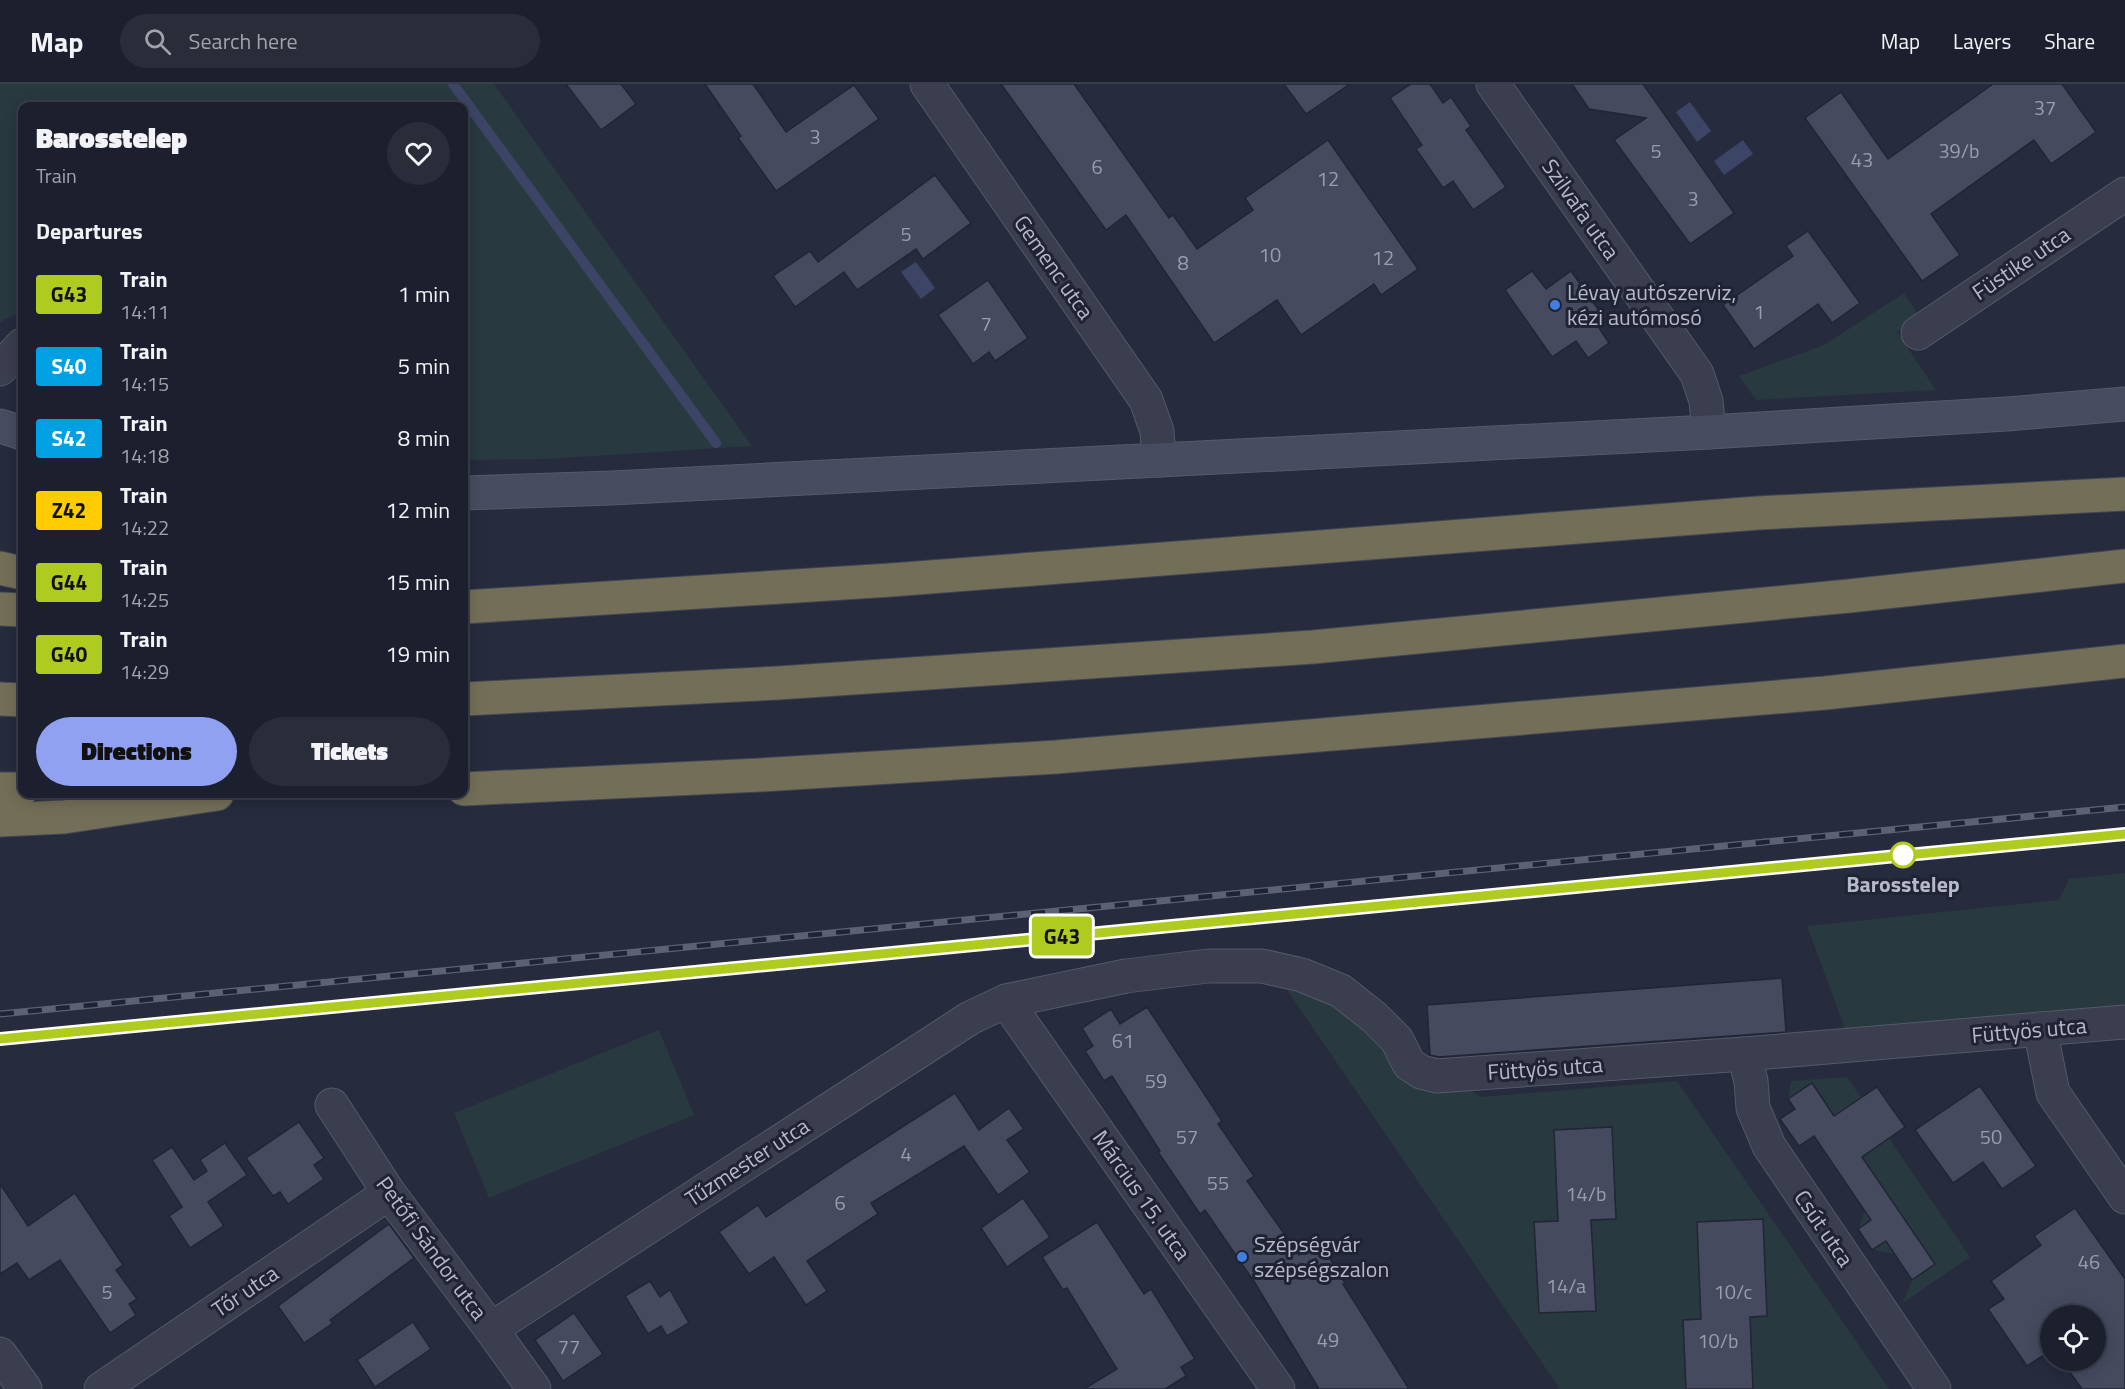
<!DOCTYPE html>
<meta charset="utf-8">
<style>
:root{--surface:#1c202e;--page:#292d3a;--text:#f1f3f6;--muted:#a0a3aa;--line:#3a3e4a;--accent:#91a1f2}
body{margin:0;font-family:"Titillium Web",sans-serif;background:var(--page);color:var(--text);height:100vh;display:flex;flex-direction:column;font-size:22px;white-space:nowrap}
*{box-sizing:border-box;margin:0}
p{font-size:20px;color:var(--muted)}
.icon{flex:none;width:33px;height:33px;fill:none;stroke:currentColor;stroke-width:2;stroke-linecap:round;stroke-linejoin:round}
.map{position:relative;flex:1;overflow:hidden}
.side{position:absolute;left:18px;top:18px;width:450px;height:696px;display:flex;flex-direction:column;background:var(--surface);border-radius:12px;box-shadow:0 3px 15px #0003,0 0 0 2px var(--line)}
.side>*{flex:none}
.badge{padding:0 12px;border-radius:4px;font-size:21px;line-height:39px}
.tools{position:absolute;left:2040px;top:1221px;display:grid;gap:12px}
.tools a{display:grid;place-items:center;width:66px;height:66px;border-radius:50%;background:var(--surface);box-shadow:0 3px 15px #0003,0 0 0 2px var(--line);font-size:30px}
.map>.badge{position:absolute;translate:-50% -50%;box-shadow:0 0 0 3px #fff}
h2{padding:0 18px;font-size:22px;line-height:54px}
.round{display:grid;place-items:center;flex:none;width:63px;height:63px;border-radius:32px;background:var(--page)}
.overview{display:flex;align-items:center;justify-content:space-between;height:102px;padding:0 18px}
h1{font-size:28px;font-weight:800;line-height:45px}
.action{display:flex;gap:12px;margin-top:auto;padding:12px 18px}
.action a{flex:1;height:69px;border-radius:36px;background:var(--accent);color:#111;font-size:24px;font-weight:800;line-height:69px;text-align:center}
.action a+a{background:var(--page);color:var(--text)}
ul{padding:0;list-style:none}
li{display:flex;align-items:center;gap:18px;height:72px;padding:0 18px}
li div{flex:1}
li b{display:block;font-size:22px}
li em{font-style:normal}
li .badge{min-width:66px;font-weight:700;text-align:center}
header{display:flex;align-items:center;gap:36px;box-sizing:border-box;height:84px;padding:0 30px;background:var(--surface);border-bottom:2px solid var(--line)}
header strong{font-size:28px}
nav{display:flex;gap:33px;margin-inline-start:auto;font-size:21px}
.search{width:420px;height:54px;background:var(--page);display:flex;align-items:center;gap:15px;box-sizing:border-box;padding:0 21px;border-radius:33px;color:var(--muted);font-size:22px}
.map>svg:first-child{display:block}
.green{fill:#293940}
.water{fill:#3c4565}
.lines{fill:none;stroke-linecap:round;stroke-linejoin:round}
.stream{stroke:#3c4565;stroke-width:10}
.building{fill:#454a5f;stroke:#212535;stroke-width:1.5}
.street-casing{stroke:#555968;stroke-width:35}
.secondary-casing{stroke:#555968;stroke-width:35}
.highway-casing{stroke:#424655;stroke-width:35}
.street{stroke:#3a3e4e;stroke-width:33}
.secondary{stroke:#484c60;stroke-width:33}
.highway{stroke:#736e57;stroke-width:33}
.rail-casing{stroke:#5c6174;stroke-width:7}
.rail{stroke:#1f2333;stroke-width:4.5;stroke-dasharray:14;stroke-linecap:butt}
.line-casing{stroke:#fff;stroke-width:14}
.line{stroke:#b0cb1f;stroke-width:9}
.shop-dot{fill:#3f7fe0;stroke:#1f2333;stroke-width:2}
.stop-dot{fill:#fff;stroke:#b0cb1f;stroke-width:3}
.labels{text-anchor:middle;stroke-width:6;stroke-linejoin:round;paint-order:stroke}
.number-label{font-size:20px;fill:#9a9dae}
.street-label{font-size:22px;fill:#b6b9c8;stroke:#1f2333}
.poi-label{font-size:22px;fill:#b6b9c8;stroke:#1f2333;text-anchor:start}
.stop-label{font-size:22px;font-weight:bold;fill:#b6b9c8;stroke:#1f2333}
</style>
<header>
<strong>Map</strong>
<div class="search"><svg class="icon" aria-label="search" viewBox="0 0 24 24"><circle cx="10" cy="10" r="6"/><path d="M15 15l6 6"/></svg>Search here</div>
<nav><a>Map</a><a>Layers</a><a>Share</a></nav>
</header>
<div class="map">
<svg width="2125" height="1305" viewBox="0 0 2125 1305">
<rect width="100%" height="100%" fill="#262b3d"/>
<g class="green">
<path d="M0 0H494L752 362 548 375 464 376V22H22V236L15 230 0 238Z"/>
<path d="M1904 209 1920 233 1897 248 1936 306 1756 316 1739 292 1824 261Z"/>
<path d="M2125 789V927L1847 950 1807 842 2059 816 2069 795Z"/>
<path d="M1287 906 1327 913 1383 952 1481 1013 1677 997 1889 1305H1560Z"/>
<path d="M659 946 694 1031 489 1114 454 1029Z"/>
<path d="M1847 993 1970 1173 1903 1219 1912 1196 1935 1180 1918 1155 1895 1170 1872 1166 1909 1141 1894 1121 1858 1145 1865 1127 1824 1068 1847 1052 1812 999 1788 1015 1791 997Z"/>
</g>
<g class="water">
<path d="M1690 18 1711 47 1697 58 1676 28Z"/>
<path d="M1743 56 1753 70 1724 91 1714 77Z"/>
<path d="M916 178 935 204 921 215 901 188Z"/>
</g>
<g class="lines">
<path class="stream" d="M453 0 716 359"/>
</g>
<g class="building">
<path d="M566 0H621L636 20 601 46Z"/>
<path d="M705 0H753L786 48 854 1 879 35 776 107 738 54 741 52Z"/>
<path d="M1001 0H1074L1169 134 1173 131 1197 165 1253 126 1245 114 1328 56 1418 185 1381 211 1374 200 1301 251 1277 216 1214 259 1126 131 1106 146Z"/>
<path d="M1284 0H1350L1306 30Z"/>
<path d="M1411 0H1430L1443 19 1451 13 1471 42 1466 46 1506 103 1473 126 1453 97 1443 104 1416 65 1422 61 1390 14Z"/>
<path d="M1572 0H1643L1734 129 1690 160 1614 56 1646 34 1589 25Z"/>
<path d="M1993 0H2062L2096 48 2051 80 2034 56 1931 130 1960 171 1922 197 1805 34 1841 8 1888 75Z"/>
<path d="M935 91 971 139 923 175 916 165 857 206 844 188 795 223 773 192 810 167 818 178Z"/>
<path d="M1808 147 1860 219 1832 239 1818 220 1754 265 1723 221 1793 172 1786 162Z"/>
<path d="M1532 187 1546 205 1571 187 1605 235 1597 241 1609 259 1588 274 1576 257 1552 273 1505 206Z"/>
<path d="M988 196 1028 254 995 277 989 268 973 280 938 231Z"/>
<path d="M1782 894 1786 948 1439 973 1430 971 1427 921Z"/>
<path d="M1147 923 1222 1037 1218 1040 1254 1092 1247 1097 1299 1171 1320 1158 1345 1199 1343 1200 1409 1305H1319L1255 1199 1205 1126 1200 1130 1158 1068 1160 1067 1112 992 1104 997 1085 967 1093 962 1082 944 1111 925 1120 940Z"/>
<path d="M1812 999 1834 1032 1877 1003 1905 1043 1862 1073 1935 1180 1912 1196 1886 1157 1872 1166 1858 1145 1871 1136 1814 1052 1799 1062 1780 1035 1795 1025 1788 1015Z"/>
<path d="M1980 1002 2036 1082 2002 1105 1983 1078 1953 1099 1915 1046Z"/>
<path d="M955 1009 979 1046 1009 1024 1024 1045 1007 1056 1030 1088 998 1111 964 1062 871 1119 878 1130 807 1177 827 1207 806 1221 774 1173 749 1190 719 1148 758 1121 766 1133 845 1080Z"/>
<path d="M299 1038 324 1074 314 1081 324 1095 288 1120 280 1108 273 1112 246 1074Z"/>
<path d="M1612 1043 1616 1135 1591 1136 1596 1227 1539 1229 1534 1138 1558 1137 1554 1046Z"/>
<path d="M225 1059 247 1091 208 1118 224 1142 190 1164 169 1132 182 1123 152 1076 172 1063 194 1096 207 1087 200 1076Z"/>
<path d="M0 1100 28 1142 75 1109 123 1181 116 1186 137 1215 129 1220 136 1231 110 1249 60 1176 29 1196 17 1179 0 1190Z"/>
<path d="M1023 1114 1050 1153 1007 1183 981 1144Z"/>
<path d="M2075 1124 2125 1195V1305H2082L2061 1276H2096V1232H2050V1267L2027 1282 1988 1225 2004 1215 1991 1197 2041 1161 2034 1152Z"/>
<path d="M1763 1135 1767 1232 1750 1233 1753 1305H1686L1683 1236 1701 1235 1697 1138Z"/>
<path d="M1097 1138 1144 1210 1151 1205 1195 1275 1181 1283 1186 1292 1165 1305H1084L1117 1285 1067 1204 1063 1206 1042 1173Z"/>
<path d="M389 1140 414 1174 330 1236 333 1239 304 1259 278 1222Z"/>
<path d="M650 1197 660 1213 670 1206 689 1239 667 1252 661 1242 648 1250 625 1212Z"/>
<path d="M574 1229 603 1270 563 1297 535 1256Z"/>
<path d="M413 1238 431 1265 375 1303 357 1276Z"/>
</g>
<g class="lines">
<defs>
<g id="street">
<path d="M927 0 1146 316 1157 347 1159 376"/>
<path d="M1493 0 1697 290 1706 317 1709 348"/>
<path d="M1918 249 2125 110"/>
<path d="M0 285 22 261"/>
<path d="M1006 917 1278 1305"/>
<path d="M2040 945 2053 1009 2125 1113"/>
<path d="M1744 970 1751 997 1753 1024 1769 1062 1934 1305"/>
<path d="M332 1021 389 1109 491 1245 534 1305"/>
<path d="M491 1245 970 934 1006 917 1126 892 1208 882H1262L1302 891 1341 907 1374 933 1397 956 1409 980 1421 988 1437 992 1744 970 2125 938"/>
<path d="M0 1270 25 1305"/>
<path d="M101 1305 389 1109"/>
</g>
<g id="secondary">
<path d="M0 342 22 349"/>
<path d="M464 409 612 404 1709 348 2007 330 2125 320"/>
</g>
<g id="highway">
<path d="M0 484 22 489"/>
<path d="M464 523 891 496 1758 429 2125 410"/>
<path d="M0 525 22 526"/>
<path d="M0 615 22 616"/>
<path d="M464 615 778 599 1313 563 1849 512 2125 482"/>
<path d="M0 705H22"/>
<path d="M464 705 760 691 1056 673 1825 609 2125 577"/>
<path d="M0 736 64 733 217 710"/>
</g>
</defs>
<use href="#street" class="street-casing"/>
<use href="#secondary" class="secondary-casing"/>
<use href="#highway" class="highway-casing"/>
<use href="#street" class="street"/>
<use href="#secondary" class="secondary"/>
<use href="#highway" class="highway"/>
<defs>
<g id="rail">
<path d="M0 930 2125 723"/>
<path d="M0 955 2125 750"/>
</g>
</defs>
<use href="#rail" class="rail-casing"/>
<use href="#rail" class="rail"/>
</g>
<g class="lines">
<defs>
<path id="line" d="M0 955 2125 750"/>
</defs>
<use href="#line" class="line-casing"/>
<use href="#line" class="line"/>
</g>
<g class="shop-dot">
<circle cx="1555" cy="221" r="6"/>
<circle cx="1242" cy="1173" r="6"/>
</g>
<circle class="stop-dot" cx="1903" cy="771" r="12"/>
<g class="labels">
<g class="number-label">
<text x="2045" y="31">37</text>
<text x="815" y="60">3</text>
<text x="1656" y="74">5</text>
<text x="1959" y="74">39/b</text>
<text x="1862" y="83">43</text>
<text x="1097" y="90">6</text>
<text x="1328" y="102">12</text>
<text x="1693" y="122">3</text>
<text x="906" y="157">5</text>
<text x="1270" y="178">10</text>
<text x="1383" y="181">12</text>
<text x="1183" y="186">8</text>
<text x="1759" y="235">1</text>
<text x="986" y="247">7</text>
<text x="1123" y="964">61</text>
<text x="1156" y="1004">59</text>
<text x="1187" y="1060">57</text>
<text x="1991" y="1060">50</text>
<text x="906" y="1077">4</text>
<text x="1218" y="1106">55</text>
<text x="1586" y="1117">14/b</text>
<text x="840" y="1126">6</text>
<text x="2089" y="1185">46</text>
<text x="1566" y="1209">14/a</text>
<text x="107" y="1215">5</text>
<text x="1733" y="1215">10/c</text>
<text x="1328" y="1263">49</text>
<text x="1718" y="1264">10/b</text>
<text x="569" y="1270">77</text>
</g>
<g class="street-label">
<text transform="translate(1581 125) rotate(55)" y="8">Szilvafa utca</text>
<text transform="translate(2021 179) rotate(-34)" y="8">Füstike utca</text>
<text transform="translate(1054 183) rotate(55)" y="8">Gemenc utca</text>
<text transform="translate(2029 946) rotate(-5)" y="8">Füttyös utca</text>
<text transform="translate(1545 984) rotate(-4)" y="8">Füttyös utca</text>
<text transform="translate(747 1078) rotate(-33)" y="8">Tűzmester utca</text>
<text transform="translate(1142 1111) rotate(55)" y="8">Március 15. utca</text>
<text transform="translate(1824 1144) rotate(56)" y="8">Csút utca</text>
<text transform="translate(432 1164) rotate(54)" y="8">Petőfi Sándor utca</text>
<text transform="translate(245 1207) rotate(-34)" y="8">Tőr utca</text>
</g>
<g class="poi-label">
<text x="1567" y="216">Lévay autószerviz,<tspan x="1567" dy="25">kézi autómosó</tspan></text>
<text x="1254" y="1168">Szépségvár<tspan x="1254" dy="25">szépségszalon</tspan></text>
</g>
<g class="stop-label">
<text x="1903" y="808">Barosstelep</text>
</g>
</g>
</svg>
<div class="tools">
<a><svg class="icon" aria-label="locate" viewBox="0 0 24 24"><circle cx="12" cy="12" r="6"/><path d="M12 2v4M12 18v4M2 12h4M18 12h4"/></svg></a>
</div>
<b class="badge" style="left:1062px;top:852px;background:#b0cb1f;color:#111">G43</b>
<section class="side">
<div class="overview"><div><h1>Barosstelep</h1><p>Train</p></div><a class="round"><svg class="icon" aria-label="heart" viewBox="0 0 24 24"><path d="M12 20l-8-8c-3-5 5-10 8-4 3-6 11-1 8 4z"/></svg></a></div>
<h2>Departures</h2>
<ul>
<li><span class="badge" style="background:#b0cb1f;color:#111">G43</span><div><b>Train</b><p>14:11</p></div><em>1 min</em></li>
<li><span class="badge" style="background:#00a0e3;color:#fff">S40</span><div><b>Train</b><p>14:15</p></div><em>5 min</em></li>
<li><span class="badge" style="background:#00a0e3;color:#fff">S42</span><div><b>Train</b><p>14:18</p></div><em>8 min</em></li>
<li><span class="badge" style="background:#fecc00;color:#111">Z42</span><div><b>Train</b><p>14:22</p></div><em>12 min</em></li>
<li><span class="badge" style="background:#b0cb1f;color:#111">G44</span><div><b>Train</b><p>14:25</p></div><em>15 min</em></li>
<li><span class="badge" style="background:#b0cb1f;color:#111">G40</span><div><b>Train</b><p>14:29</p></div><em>19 min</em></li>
</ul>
<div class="action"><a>Directions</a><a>Tickets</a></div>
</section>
</div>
